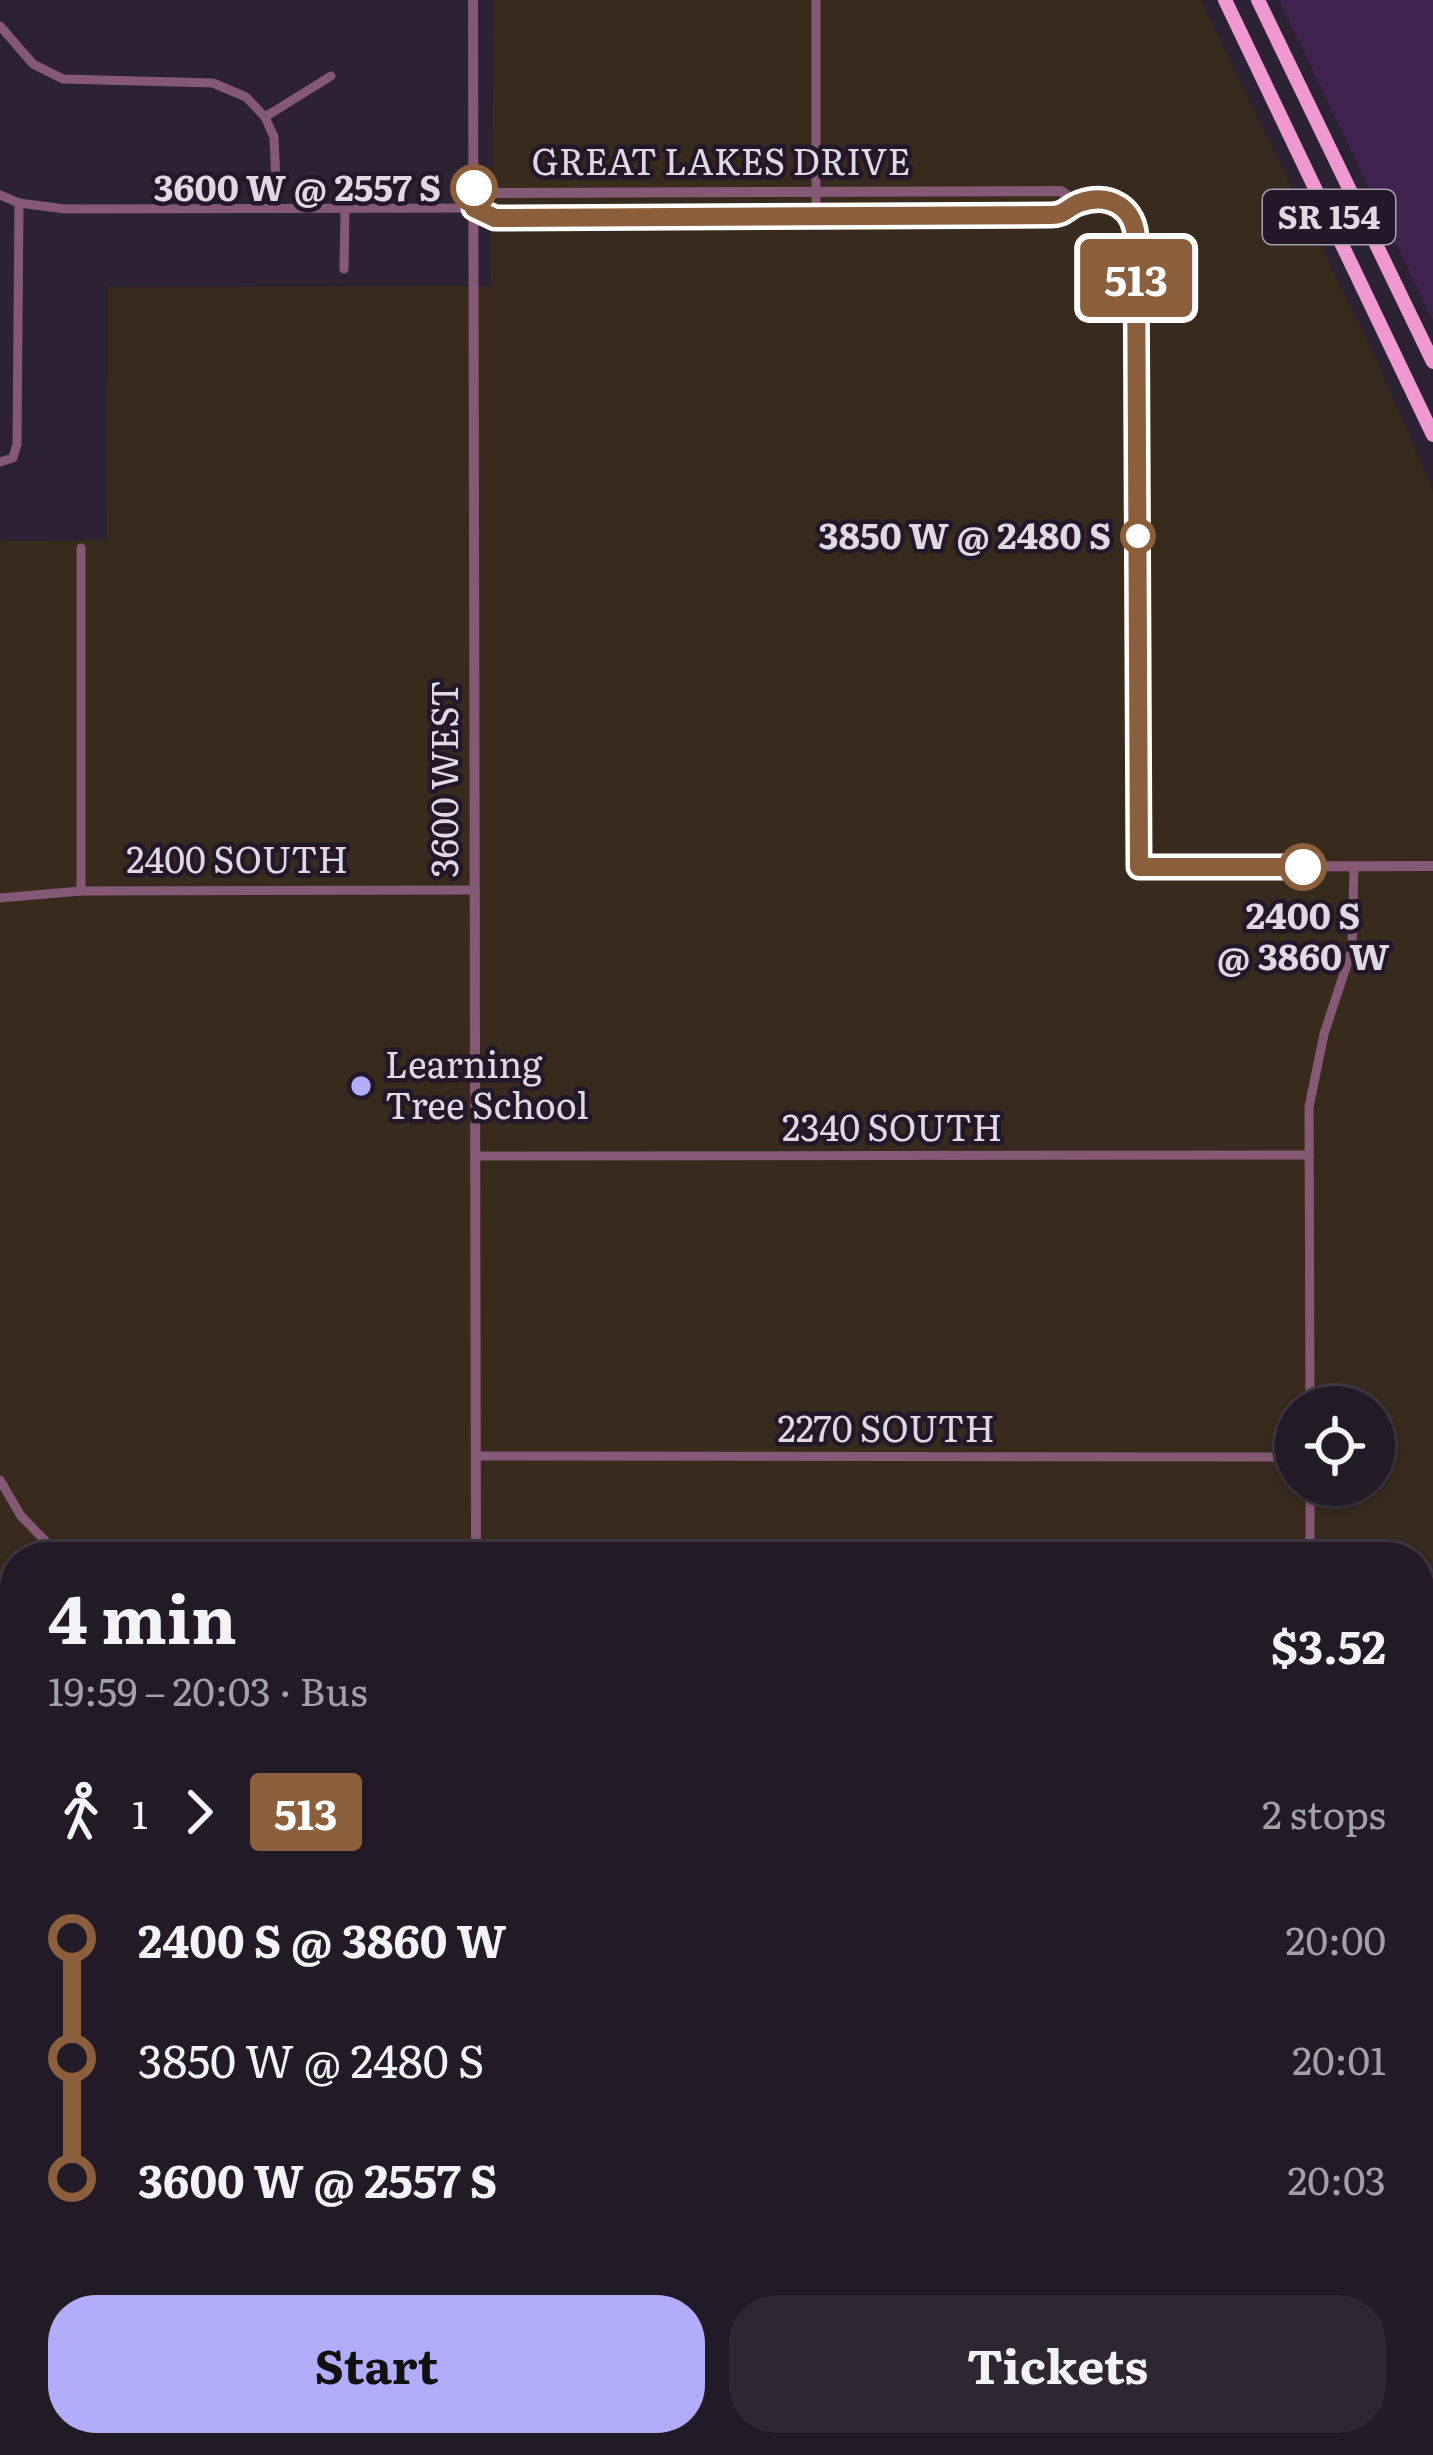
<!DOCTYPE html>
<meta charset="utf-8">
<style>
:root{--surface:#221a26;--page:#2e2732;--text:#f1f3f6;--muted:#a2a1a7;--line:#3f3843;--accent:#b2adfa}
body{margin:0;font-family:Literata,serif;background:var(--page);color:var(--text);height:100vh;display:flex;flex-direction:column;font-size:45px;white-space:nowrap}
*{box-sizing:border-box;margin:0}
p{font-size:39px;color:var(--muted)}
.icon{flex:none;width:66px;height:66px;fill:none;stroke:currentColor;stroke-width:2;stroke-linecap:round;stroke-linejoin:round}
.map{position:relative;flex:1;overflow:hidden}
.details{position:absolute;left:0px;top:1542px;width:1434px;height:915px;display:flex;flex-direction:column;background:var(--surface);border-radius:48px 48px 0 0;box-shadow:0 3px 9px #0004,0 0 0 3px var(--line)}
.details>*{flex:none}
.badge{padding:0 24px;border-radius:9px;font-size:42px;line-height:78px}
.fabs{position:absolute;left:1275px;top:1386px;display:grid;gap:24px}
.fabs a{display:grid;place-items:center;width:120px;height:120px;border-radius:50%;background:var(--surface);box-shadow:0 3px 9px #0004,0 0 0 3px var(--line);font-size:60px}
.map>.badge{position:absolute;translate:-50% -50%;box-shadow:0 0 0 6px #fff}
.legs{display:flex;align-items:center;gap:18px;height:132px;padding:0 48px;font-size:39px}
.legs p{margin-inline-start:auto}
.head{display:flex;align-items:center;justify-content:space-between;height:204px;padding:0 48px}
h1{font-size:66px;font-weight:700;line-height:90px}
.cta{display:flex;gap:24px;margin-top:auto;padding:24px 48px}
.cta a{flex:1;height:138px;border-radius:48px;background:var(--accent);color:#111;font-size:48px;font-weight:700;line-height:138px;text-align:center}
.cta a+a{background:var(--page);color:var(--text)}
ul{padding:0 48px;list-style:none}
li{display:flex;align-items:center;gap:42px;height:120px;font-size:45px}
li i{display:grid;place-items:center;width:18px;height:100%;margin:0 15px;background:currentColor}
li i::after{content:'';width:30px;height:30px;margin:-15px;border:9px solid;border-radius:50%;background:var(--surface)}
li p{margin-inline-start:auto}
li:first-child i{background:linear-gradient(#0000 50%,currentColor 0)}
li:last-child i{background:linear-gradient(currentColor 50%,#0000 0)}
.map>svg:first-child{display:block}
.industrial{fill:#382b1d;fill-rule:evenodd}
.green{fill:#41234f}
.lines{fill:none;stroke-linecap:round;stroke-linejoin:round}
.minor{stroke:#855975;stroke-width:9}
.tertiary{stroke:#855975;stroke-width:10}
.trunk{stroke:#f098d1;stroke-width:14}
.motorway{stroke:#fca6de;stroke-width:15}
.line-1-casing{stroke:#fff;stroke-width:27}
.line-1{stroke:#8b5e3c;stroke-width:18}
.stop-1-dot{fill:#fff;stroke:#8b5e3c;stroke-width:6}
.poi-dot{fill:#b2adfa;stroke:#231829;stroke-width:4.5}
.labels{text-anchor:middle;stroke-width:9;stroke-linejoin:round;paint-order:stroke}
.shield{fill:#231829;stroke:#a79fac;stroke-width:3}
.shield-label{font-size:33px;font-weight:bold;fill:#e0d9e4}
.street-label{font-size:36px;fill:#e0d9e4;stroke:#231829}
.stop-label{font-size:36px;font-weight:bold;fill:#e0d9e4;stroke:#231829;text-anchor:end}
.poi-label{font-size:36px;fill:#e0d9e4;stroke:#231829;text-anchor:start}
</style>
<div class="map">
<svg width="1433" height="2455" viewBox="0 0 1433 2455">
<rect width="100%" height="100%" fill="#2d2233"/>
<g class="industrial">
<path d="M494 0H1200L1372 350 1433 490V1968L1419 1984V1557H15V2185H0V541L107 540 108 287 491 286ZM1296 1407H1374V1485H1296Z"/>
<path d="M1419 2391 1433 2396V2455H0V2425L15 2423V2442H1419Z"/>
</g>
<path class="green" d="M1279 0H1433V321Z"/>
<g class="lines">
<g class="minor">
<path d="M816 0V216"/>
<path d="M0 26 33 64 63 79 213 83 246 97 265 117 274 137 277 208"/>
<path d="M265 117 331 76"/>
<path d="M0 195 19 203 65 209 474 208"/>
<path d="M344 269 345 208"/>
<path d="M0 462 13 458 17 444 19 203"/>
<path d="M81 548V891"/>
<path d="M0 898 81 891 475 890"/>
<path d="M475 1156 1309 1155"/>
<path d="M1310 1407 1309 1107 1324 1034 1352 949 1354 867"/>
<path d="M476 1456 1296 1457"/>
<path d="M0 1480 21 1516 61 1557"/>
<path d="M1310 1485V1557"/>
<path d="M1419 1780 1433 1788"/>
<path d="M8 2204 7 1875 15 1841"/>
<path d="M0 2406 15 2403"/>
<path d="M95 2455V2442"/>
<path d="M476 2455V2442"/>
<path d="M919 2455V2442"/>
<path d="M1299 2455V2442"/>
</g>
<g class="tertiary">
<path d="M473 0 476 1557"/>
<path d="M474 208 494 193 1061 191C1067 195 1072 200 1079 202 1111 211 1135 188 1136 240L1139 867 1433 866"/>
<path d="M474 208 495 218 1051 215H1062L1080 203"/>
<path d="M1419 2016 1433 1998"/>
<path d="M0 2204H15"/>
</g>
<g class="trunk">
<path d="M1225 0 1433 435"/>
<path d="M1258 0 1433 362"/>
</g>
<g class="motorway">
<path d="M1419 2121 1433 2116"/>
<path d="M1419 2207H1433"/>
<path d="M1419 2235H1433"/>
<path d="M0 2289 15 2291"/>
<path d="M0 2304 15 2302"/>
<path d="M1419 2337 1433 2342"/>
<path d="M0 2344 15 2341"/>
</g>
</g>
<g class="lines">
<defs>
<path id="line-1" d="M474 188V208L495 218 1051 215C1065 215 1066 208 1079 203 1110 192 1136 208 1136 240L1139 867H1303"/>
</defs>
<use href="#line-1" class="line-1-casing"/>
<use href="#line-1" class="line-1"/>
</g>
<g class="stop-1-dot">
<circle cx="474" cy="188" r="21"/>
<circle cx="1138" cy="536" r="15"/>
<circle cx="1303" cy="867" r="21"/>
</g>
<circle class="poi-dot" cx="361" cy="1086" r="12"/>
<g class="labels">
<rect class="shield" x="1263" y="190" width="132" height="54" rx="9"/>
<g class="shield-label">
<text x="1329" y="229">SR 154</text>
</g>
<g class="street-label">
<text x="721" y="175">GREAT LAKES DRIVE</text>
<text transform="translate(445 779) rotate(-90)" y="13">3600 WEST</text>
<text x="237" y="873">2400 SOUTH</text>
<text x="892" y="1141">2340 SOUTH</text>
<text x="886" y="1442">2270 SOUTH</text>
</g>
<g class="stop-label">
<text x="441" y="201">3600 W @ 2557 S</text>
<text x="1111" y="549">3850 W @ 2480 S</text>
<text x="1303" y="929" text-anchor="middle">2400 S<tspan x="1303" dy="41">@ 3860 W</tspan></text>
</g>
<g class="poi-label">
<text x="385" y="1078">Learning<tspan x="385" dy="41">Tree School</tspan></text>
</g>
</g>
</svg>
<div class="fabs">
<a><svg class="icon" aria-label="locate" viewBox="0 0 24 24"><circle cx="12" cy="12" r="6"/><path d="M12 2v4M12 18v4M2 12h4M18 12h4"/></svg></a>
</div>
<b class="badge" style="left:1136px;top:278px;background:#8b5e3c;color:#fff">513</b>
<section class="details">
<div class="head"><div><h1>4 min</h1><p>19:59 – 20:03 · Bus</p></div><b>$3.52</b></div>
<div class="legs"><svg class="icon" aria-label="walk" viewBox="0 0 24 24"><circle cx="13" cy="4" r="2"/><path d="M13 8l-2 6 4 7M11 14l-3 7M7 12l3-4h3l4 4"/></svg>1<svg class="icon" aria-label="forward" viewBox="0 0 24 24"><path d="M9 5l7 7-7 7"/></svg><b class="badge" style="background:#8b5e3c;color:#fff">513</b><p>2 stops</p></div>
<ul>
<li><i style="color:#8b5e3c"></i><b>2400 S @ 3860 W</b><p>20:00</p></li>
<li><i style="color:#8b5e3c"></i><span>3850 W @ 2480 S</span><p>20:01</p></li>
<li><i style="color:#8b5e3c"></i><b>3600 W @ 2557 S</b><p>20:03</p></li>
</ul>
<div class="cta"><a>Start</a><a>Tickets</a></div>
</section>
</div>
